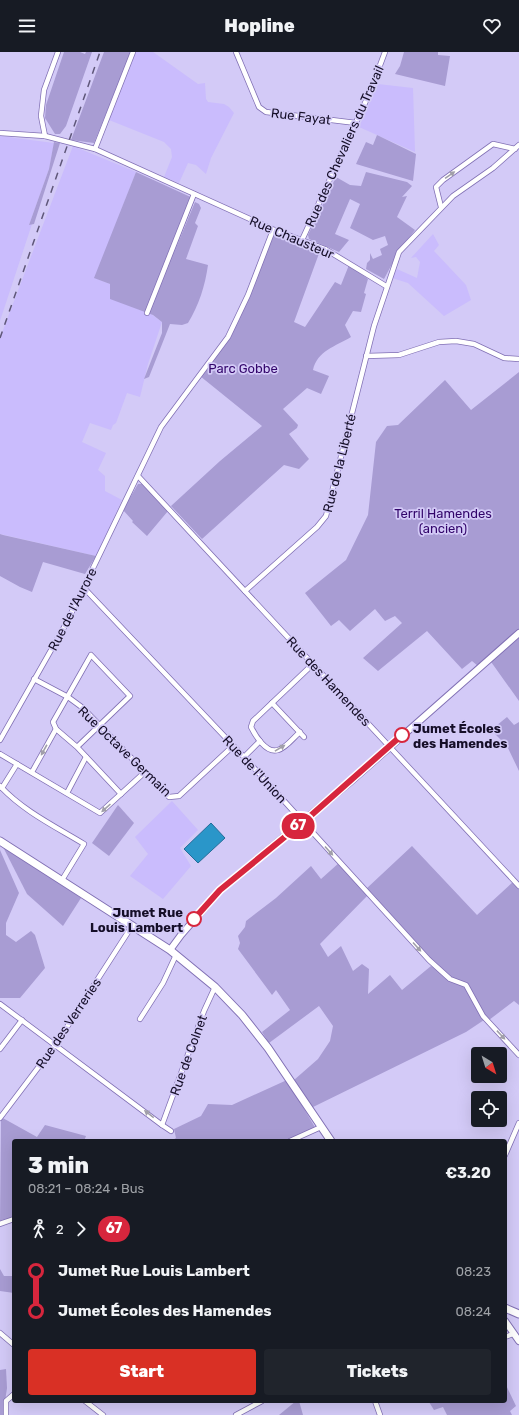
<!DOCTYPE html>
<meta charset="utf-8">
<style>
:root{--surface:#171b24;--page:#20242c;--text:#f1f3f6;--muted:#9ea1a6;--accent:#d93025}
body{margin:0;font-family:Rubik,sans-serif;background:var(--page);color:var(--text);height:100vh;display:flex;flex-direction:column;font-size:15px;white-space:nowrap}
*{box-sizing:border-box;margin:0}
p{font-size:13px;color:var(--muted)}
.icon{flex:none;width:22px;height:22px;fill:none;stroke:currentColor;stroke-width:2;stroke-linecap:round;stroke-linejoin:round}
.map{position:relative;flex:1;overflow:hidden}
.sheet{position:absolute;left:12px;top:1087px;width:495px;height:264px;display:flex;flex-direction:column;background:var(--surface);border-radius:4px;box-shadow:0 4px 16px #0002}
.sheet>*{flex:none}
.badge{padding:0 8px;border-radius:13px;font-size:14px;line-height:26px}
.needle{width:26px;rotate:142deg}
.buttons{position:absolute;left:471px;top:995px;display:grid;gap:8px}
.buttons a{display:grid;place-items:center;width:36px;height:36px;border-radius:4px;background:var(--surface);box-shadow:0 4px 16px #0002;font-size:20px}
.map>.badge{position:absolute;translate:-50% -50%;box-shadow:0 0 0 2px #fff}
.legs{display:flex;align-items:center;gap:6px;height:44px;padding:0 16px;font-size:13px}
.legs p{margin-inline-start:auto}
.overview{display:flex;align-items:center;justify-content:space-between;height:68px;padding:0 16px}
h1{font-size:22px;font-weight:800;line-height:30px}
.button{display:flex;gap:8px;margin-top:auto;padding:8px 16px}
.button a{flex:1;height:46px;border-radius:4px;background:var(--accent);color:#fff;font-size:16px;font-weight:800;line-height:46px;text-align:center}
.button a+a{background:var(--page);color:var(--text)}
ul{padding:0 16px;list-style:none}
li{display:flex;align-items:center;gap:14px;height:40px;font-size:15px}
li i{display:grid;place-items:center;width:6px;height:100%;margin:0 5px;background:currentColor}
li i::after{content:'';width:10px;height:10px;margin:-5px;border:3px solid;border-radius:50%;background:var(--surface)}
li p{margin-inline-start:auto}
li:first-child i{background:linear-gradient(#0000 50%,currentColor 0)}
li:last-child i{background:linear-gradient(currentColor 50%,#0000 0)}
header{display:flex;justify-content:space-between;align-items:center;height:52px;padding:0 16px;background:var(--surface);font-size:18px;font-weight:800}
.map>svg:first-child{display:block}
.built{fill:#cabcfd}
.green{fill:#a89cd3}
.water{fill:#2a96c9;stroke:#246d99}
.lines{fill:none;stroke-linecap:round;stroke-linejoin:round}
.minor-casing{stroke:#8170b4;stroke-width:6}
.tertiary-casing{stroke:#8170b4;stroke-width:8}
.secondary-casing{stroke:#8170b4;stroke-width:9}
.minor{stroke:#fff;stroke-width:4.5}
.tertiary{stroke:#fff;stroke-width:6}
.secondary{stroke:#fff;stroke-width:7}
.rail{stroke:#5f5779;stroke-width:1.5;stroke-dasharray:7 7;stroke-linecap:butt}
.oneway{fill:#a19fa9}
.line-1-casing{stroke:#fff;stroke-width:9}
.line-1{stroke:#d7263d;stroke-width:6}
.stop-1-dot{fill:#fff;stroke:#d7263d;stroke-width:2}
.labels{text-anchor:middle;stroke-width:3.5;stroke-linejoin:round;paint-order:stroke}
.street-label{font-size:13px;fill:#150e28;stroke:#d3caf7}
.park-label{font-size:13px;fill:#32056a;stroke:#d3caf7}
.stop-label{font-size:13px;font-weight:bold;fill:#150e28;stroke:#d3caf7;text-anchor:start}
</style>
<header><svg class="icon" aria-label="menu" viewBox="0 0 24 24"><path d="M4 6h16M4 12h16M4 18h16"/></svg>Hopline<svg class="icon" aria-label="heart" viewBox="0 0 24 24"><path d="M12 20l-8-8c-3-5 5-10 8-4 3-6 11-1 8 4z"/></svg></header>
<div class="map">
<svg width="519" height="1363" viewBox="0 0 519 1363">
<rect width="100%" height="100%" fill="#d3caf7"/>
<g class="built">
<path d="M136 0H153L198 32 205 31 206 47 208 50 224 52 229 55 234 61 211 106 206 122 196 113 188 111 179 131 164 125 172 105 171 97 164 90 109 68Z"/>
<path d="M378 32 413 36 415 100 359 75Z"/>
<path d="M0 84 54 91 49 117 29 173 32 172 0 269Z"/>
<path d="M73 94 136 120 95 226 110 232 162 270 148 312 140 345 127 341 116 371 113 373 111 378 90 371 82 390 106 401 98 418 105 424V439L122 448 96 504 0 482V286Z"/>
<path d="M433 182 439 193 434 199 466 233 471 248 444 264 408 231 392 226 397 217 417 226 420 210 416 205 411 206Z"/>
<path d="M172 749 198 778 180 796 191 814 163 847 130 824 148 802 135 785Z"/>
</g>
<g class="green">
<path d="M64 0H80L85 2 86 0H92L66 74 60 82H55L45 66 46 53Z"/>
<path d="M104 0H131L94 91 71 88Z"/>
<path d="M404 0H438V3L450 4 445 34 395 22 400 14Z"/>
<path d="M377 83 416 102 413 129 356 112 366 90 373 93Z"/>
<path d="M54 90 60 91 34 172 29 173 49 117Z"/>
<path d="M136 120 195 147 173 203 195 150 199 152 201 156 195 171 198 174 186 207 208 213C205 234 199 253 188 271L182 273 170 272 149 325 144 327 162 281V270L153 263 110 247V232L94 226Z"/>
<path d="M366 120 407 130 412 134 402 145 407 144 397 165 415 178 399 199 384 227 366 217 367 211 370 208V201L373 207 382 203 380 197 388 193 385 184 373 188 350 176 360 152 350 147 335 182 349 188 339 200 309 187 308 183 336 125 350 133 361 134Z"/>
<path d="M273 178 321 196 294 270 305 275 335 230 341 233 349 213 368 227 364 241 366 242 361 260 353 259 345 273 351 285C336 294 317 299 313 318L329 324 321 342 307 336 283 357 298 373 297 376 289 382 309 407 299 417 284 413 202 487 171 454 220 409 262 374 200 324 228 285Z"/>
<path d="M519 320V649L489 607 478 614 472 609 462 617 427 579 378 619 363 606 402 571 395 564 385 569 375 557 350 579 339 568 331 574 305 541 346 508 368 463 376 390 387 374 398 373 445 328 471 358Z"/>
<path d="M138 432H142L168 459 147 484 132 470 133 469 123 458Z"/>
<path d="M0 482 3 483 96 504 85 522 43 510 32 540 20 535 0 524Z"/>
<path d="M507 665 514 673 519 670V719L507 694 491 678Z"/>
<path d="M118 753 134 771 109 804 92 791Z"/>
<path d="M2 793 81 846 63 874 27 842Z"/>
<path d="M412 794 477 863 514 829 519 834V953L514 949 489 968 487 966 466 980 309 1057 294 1028 318 1007 330 989 333 974 319 954 269 991 262 980 290 958 276 938 272 943 238 897 240 891 238 884 245 875 246 869 276 846 311 814 321 827 340 810 369 842 320 892 328 905 341 894 353 919 362 912 369 917 368 942 390 923 402 938 431 914 439 918 366 837Z"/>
<path d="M0 798 19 841 6 871V883L16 890 31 879 35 883 45 916 20 946H0Z"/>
<path d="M287 1028 316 1077 287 1089H171L176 1086 174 1077 201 1064 208 1052 232 1053Z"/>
<path d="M1 1065 37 1085 45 1073 86 1084 84 1089H14V1168L0 1172Z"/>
<path d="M0 1217 4 1224H14V1241L0 1239Z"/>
<path d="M6 1317 7 1336 3 1363H0V1318Z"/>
<path d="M505 1331 516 1354 510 1359 512 1363H447L443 1355 434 1358 429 1350 505 1349Z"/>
<path d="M296 1349H299L303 1363H279Z"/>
</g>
<path class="water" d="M211 771 225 786 198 811 184 797Z"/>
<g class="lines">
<defs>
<g id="minor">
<path d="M236 0 259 55 266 60 356 71"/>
<path d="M0 81 45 84 95 97 272 177 325 197 386 234"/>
<path d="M45 84 41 64 44 38 58 0"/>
<path d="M95 97 133 0"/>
<path d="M441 155 436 135 443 128 493 92 515 97"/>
<path d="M302 188 370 40 385 0"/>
<path d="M147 261 194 142"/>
<path d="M366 304 399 303 439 290 456 289 474 292 504 306 519 307"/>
<path d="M138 424 519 834"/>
<path d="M84 536 244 705 429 908 450 927 466 933 483 964 519 1003"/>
<path d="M245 539 317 475 326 464 374 274 399 200 453 144 493 116 519 93"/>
<path d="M34 627 68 645 83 656 169 745 179 744 233 694"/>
<path d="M272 651 304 685"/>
<path d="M300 680C293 686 286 696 278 698 266 702 255 683 251 675L253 669 313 612"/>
<path d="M0 688 67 570 161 375 228 285 248 243 273 178"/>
<path d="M77 695 130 644 91 603 53 670 56 677 77 695 121 742"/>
<path d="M0 702 100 761 145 720"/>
<path d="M244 705 260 689"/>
<path d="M32 720 56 677"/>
<path d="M0 734C23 759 56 775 84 792L62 828"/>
<path d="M2 736 17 712"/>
<path d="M67 741 86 705"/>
<path d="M0 952 162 1073 204 959 215 935"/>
<path d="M140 967 163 931 176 903"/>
<path d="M0 997 22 968"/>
<path d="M0 1066 56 992 132 874"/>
<path d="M162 1073 171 1079"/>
<path d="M290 1089 321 1075"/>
<path d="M505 1103 519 1071"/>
<path d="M0 1172 14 1167"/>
<path d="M0 1281 14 1293"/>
<path d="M505 1285 513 1282"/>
<path d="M85 1349 103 1363"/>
<path d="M375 1349 380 1363"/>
<path d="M6 1363V1349L14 1342"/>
<path d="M236 1363 262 1349"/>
</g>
<g id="tertiary">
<path d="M170 898 181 883 220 838 349 731 519 581"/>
<path d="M505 1269 519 1289"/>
</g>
<g id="secondary">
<path d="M0 789 170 898 215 935 242 963 268 996 331 1089"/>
<path d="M505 1256 519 1262"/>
</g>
</defs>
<use href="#minor" class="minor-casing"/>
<use href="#tertiary" class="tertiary-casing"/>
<use href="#secondary" class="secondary-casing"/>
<use href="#minor" class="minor"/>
<use href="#tertiary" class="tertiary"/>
<use href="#secondary" class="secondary"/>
<path class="rail" d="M0 286 100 0"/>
</g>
<defs><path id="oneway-solid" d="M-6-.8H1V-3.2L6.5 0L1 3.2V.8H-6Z"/></defs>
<g class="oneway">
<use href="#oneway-solid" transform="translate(450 123) rotate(-35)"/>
<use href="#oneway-solid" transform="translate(280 696) rotate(-31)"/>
<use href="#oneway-solid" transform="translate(44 698) rotate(119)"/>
<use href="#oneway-solid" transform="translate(106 756) rotate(138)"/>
<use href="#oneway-solid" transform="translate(329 799) rotate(48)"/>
<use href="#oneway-solid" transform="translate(417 895) rotate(48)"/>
<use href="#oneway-solid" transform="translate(501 983) rotate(47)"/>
<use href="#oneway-solid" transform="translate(149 1062) rotate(-142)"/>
</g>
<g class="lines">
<defs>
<path id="line-1" d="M194 867 220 838 308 766 402 683"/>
</defs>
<use href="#line-1" class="line-1-casing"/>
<use href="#line-1" class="line-1"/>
</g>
<g class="stop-1-dot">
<circle cx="402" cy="683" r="7"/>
<circle cx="194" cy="867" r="7"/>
</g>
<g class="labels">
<g class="street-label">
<text transform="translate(301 64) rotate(7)" y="5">Rue Fayat</text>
<text transform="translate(344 94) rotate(-66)" y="5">Rue des Chevaliers du Travail</text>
<text transform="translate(292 185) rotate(23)" y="5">Rue Chausteur</text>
<text transform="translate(339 411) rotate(-76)" y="5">Rue de la Liberté</text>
<text transform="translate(72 557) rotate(-63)" y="5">Rue de l'Aurore</text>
<text transform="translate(329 629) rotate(47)" y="5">Rue des Hamendes</text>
<text transform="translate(125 699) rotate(44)" y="5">Rue Octave Germain</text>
<text transform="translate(255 717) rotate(47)" y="5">Rue de l'Union</text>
<text transform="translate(68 971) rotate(-56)" y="5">Rue des Verreries</text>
<text transform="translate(188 1003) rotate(-70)" y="5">Rue de Colnet</text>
</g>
<g class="park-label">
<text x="243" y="321">Parc Gobbe</text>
<text x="443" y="466">Terril Hamendes<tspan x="443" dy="15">(ancien)</tspan></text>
</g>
<g class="stop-label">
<text x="413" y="681">Jumet Écoles<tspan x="413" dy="15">des Hamendes</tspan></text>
<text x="183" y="865" text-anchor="end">Jumet Rue<tspan x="183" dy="15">Louis Lambert</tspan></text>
</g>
</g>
</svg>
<div class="buttons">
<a><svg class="needle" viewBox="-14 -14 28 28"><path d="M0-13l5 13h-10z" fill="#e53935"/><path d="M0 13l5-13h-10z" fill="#9ea1a6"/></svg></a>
<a><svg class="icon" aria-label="locate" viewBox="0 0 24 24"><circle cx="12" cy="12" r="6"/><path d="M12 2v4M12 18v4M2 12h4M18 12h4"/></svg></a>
</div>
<b class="badge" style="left:298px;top:774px;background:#d7263d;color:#fff">67</b>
<section class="sheet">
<div class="overview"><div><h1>3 min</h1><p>08:21 – 08:24 · Bus</p></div><b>€3.20</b></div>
<div class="legs"><svg class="icon" aria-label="walk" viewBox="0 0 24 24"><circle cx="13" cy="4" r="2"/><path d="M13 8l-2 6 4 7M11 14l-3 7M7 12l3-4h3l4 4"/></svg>2<svg class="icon" aria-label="forward" viewBox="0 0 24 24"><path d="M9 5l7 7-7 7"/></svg><b class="badge" style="background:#d7263d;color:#fff">67</b></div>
<ul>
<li><i style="color:#d7263d"></i><b>Jumet Rue Louis Lambert</b><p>08:23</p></li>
<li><i style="color:#d7263d"></i><b>Jumet Écoles des Hamendes</b><p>08:24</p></li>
</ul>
<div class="button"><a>Start</a><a>Tickets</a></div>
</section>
</div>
